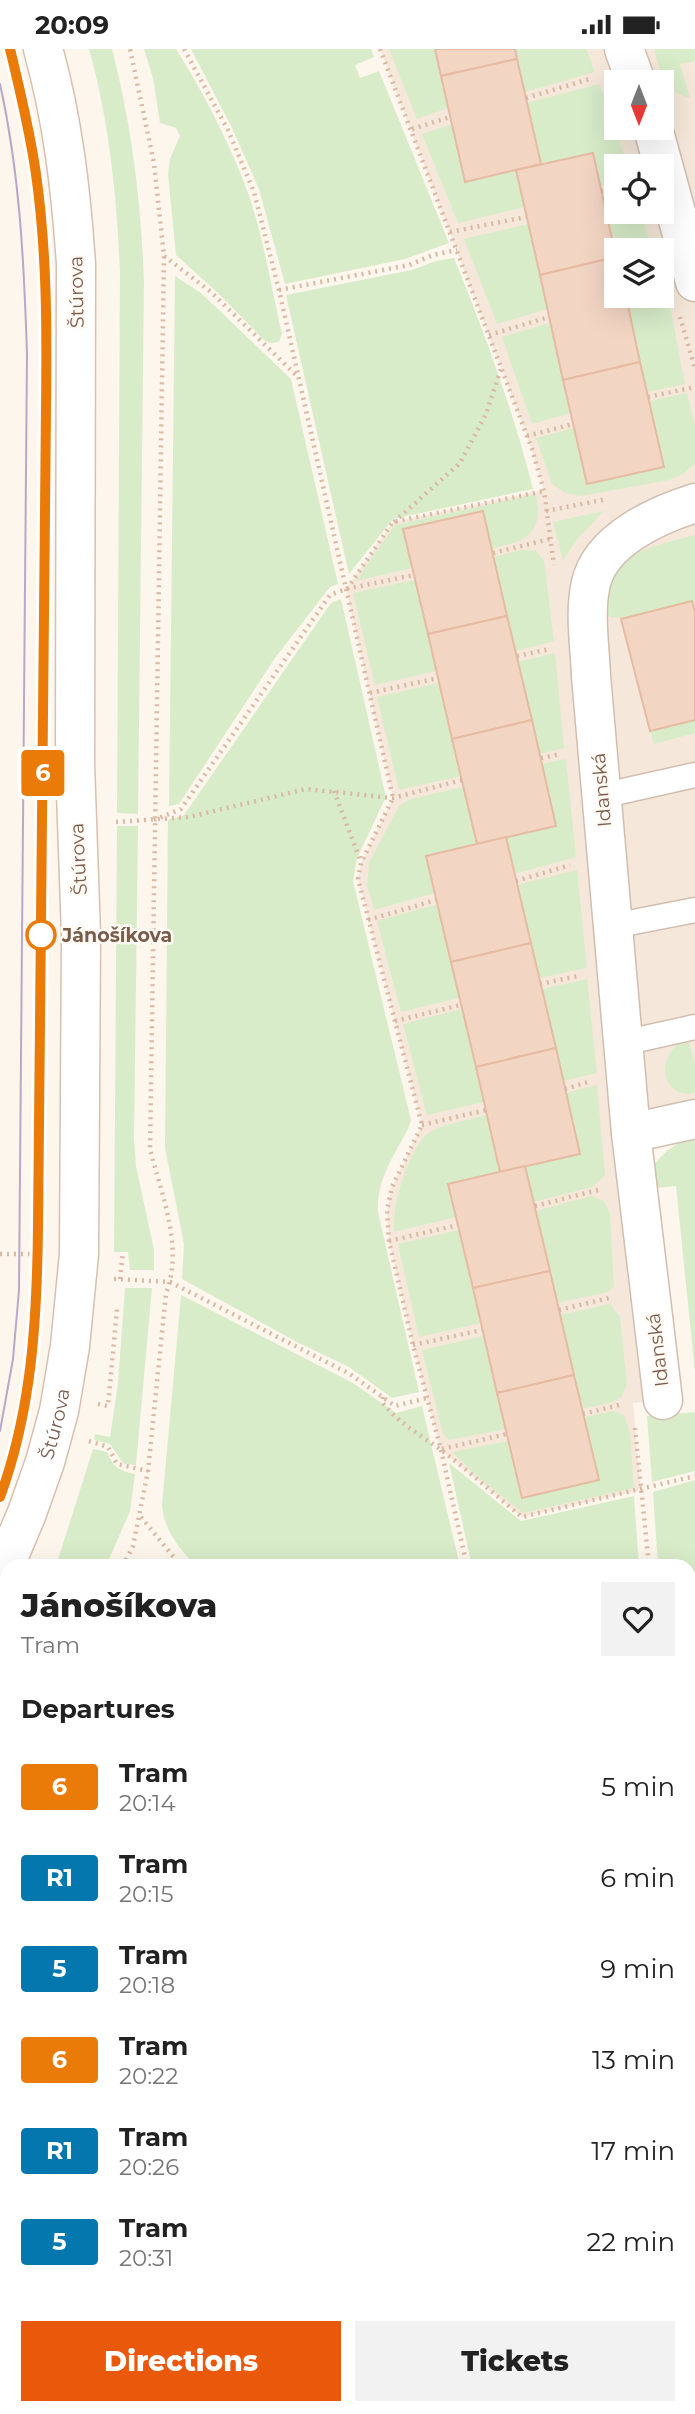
<!DOCTYPE html>
<meta charset="utf-8">
<style>
:root{--surface:#fff;--page:#f2f2f2;--text:#222;--muted:#767676;--accent:#ea580c}
body{margin:0;font-family:Montserrat,sans-serif;background:var(--page);color:var(--text);height:100vh;display:flex;flex-direction:column;font-size:26px;white-space:nowrap}
*{box-sizing:border-box;margin:0}
p{font-size:23px;color:var(--muted)}
.icon{flex:none;width:38px;height:38px;fill:none;stroke:currentColor;stroke-width:2;stroke-linecap:round;stroke-linejoin:round}
.map{position:relative;flex:1;overflow:hidden}
.details{position:absolute;left:0px;top:1510px;width:696px;height:856px;display:flex;flex-direction:column;background:var(--surface);border-radius:21px 21px 0 0;box-shadow:0 7px 28px #0002}
.details>*{flex:none}
.badge{padding:0 14px;border-radius:5px;font-size:24px;line-height:46px}
.needle{width:46px;rotate:180deg}
.controls{position:absolute;left:604px;top:21px;display:grid;gap:14px}
.controls a{display:grid;place-items:center;width:70px;height:70px;border-radius:0px;background:var(--surface);box-shadow:0 7px 28px #0002;font-size:35px}
.map>.badge{position:absolute;translate:-50% -50%;box-shadow:0 0 0 4px #fff}
h2{padding:0 21px;font-size:26px;line-height:63px}
.round{display:grid;place-items:center;flex:none;width:74px;height:74px;border-radius:0px;background:var(--page)}
.summary{display:flex;align-items:center;justify-content:space-between;height:119px;padding:0 21px}
h1{font-size:33px;font-weight:800;line-height:52px}
.action{display:flex;gap:14px;margin-top:auto;padding:14px 21px}
.action a{flex:1;height:80px;border-radius:0px;background:var(--accent);color:#fff;font-size:28px;font-weight:800;line-height:80px;text-align:center}
.action a+a{background:var(--page);color:var(--text)}
ul{padding:0;list-style:none}
li{display:flex;align-items:center;gap:21px;height:91px;padding:0 21px}
li div{flex:1}
li b{display:block;font-size:26px}
li em{font-style:normal}
li .badge{min-width:77px;font-weight:700;text-align:center}
.status{display:flex;justify-content:space-between;align-items:center;height:49px;padding:0 35px;background:var(--surface);direction:ltr}
.status svg{height:19px;fill:currentColor}
.map>svg:first-child{display:block}
.residential{fill:#f5e8da;fill-rule:evenodd}
.green{fill:#d8ecc9}
.building{fill:#f3d5c3;stroke:#e6bba3;stroke-width:2}
.lines{fill:none;stroke-linecap:round;stroke-linejoin:round}
.lane-casing{stroke:#d1beb0;stroke-width:27}
.street-casing{stroke:#d1beb0;stroke-width:41}
.secondary-casing{stroke:#d6c0b0;stroke-width:41}
.path{stroke:#d9b8a5;stroke-width:4.5;stroke-dasharray:2 5;stroke-linecap:butt}
.lane{stroke:#fff;stroke-width:24}
.street{stroke:#fff;stroke-width:38}
.secondary{stroke:#fff;stroke-width:38}
.tram{stroke:#b9a8c9;stroke-width:2}
.line-casing{stroke:#fff;stroke-width:16}
.line{stroke:#ea7b08;stroke-width:10}
.stop-dot{fill:#fff;stroke:#ea7b08;stroke-width:3.5}
.labels{text-anchor:middle;stroke-width:5;stroke-linejoin:round;paint-order:stroke}
.street-label{font-size:19px;fill:#7a5c4d;stroke:#fffaf3}
.stop-label{font-size:19px;font-weight:bold;fill:#7a5c4d;stroke:#fffaf3;text-anchor:start}
</style>
<div class="status"><b>20:09</b><svg viewBox="0 0 49 12"><path d="M0 12V9h3v3zM5 12V6h3v6zM10 12V3h3v9zM15 12V0h3v12zM26 1h20v11H26zM47 4h2v5h-2z"/></svg></div>
<div class="map">
<svg width="695" height="2365" viewBox="0 0 695 2365">
<rect width="100%" height="100%" fill="#fdf6ec"/>
<path class="residential" d="M380 0H695V1070L631 1085 663 1351 633 1354 641 1441 522 1468 441 1401 413 1296 389 1192 387 1161 392 1138 422 1076 358 830 361 814 393 749 346 540 393 473 544 441 527 387ZM616 33H662V79H616ZM616 117H662V163H616ZM616 201H662V247H616Z"/>
<g class="green">
<path d="M89 0H112C132 77 141 153 144 232L138 765 117 764 120 223C117 149 109 71 89 0Z"/>
<path d="M144 0H176C205 46 229 93 248 144 264 189 271 239 282 285L279 293 271 294 265 292 218 244 176 206 168 125 170 110 180 87 176 79 160 74 153 29Z"/>
<path d="M191 0H371L374 8 355 16 360 29 379 22 449 194 405 210 285 235 259 140 232 79Z"/>
<path d="M389 0H435L448 59 417 70Z"/>
<path d="M515 0H586L595 23 525 43Z"/>
<path d="M695 0V12L680 15 690 49C664 43 660 22 654 0Z"/>
<path d="M599 35 628 117H616V133L600 137 592 104 541 115 527 54Z"/>
<path d="M452 75 465 133 516 121 524 158 458 174 422 85Z"/>
<path d="M616 146V163H641L652 201H616V206L603 148Z"/>
<path d="M528 175 547 260 497 275 464 190Z"/>
<path d="M454 209C485 285 513 361 533 440L393 470 349 525 286 246 412 221 436 212Z"/>
<path d="M175 227 201 244 291 330 338 535 330 538 275 609 179 755 169 757Z"/>
<path d="M668 246 685 335 647 343 627 253Z"/>
<path d="M550 274 571 364 532 375 502 288Z"/>
<path d="M687 344 695 377V414L683 425 669 431 581 447 565 444 552 435 536 389 574 379 587 435 664 418 649 352Z"/>
<path d="M536 445C544 486 526 492 491 500L482 462 403 480 412 519 356 532 395 476Z"/>
<path d="M604 462 579 488 563 511 553 473Z"/>
<path d="M695 486V563L692 552C672 557 619 577 604 565 605 555 605 541 609 532 622 501 666 494 695 486Z"/>
<path d="M521 501 536 502 544 511 554 592 515 602 493 508Z"/>
<path d="M415 531 436 622 375 636 353 544Z"/>
<path d="M341 550 386 748 357 809 353 832 411 1071 409 1078C395 1105 376 1131 378 1163L419 1343 392 1349 349 1318 297 1293 182 1230 184 1195 165 1099 168 771 184 766 331 554Z"/>
<path d="M555 604 564 699 540 705 518 613Z"/>
<path d="M439 634 461 727 399 741 377 648Z"/>
<path d="M695 671V684L654 695 650 682Z"/>
<path d="M566 710 576 808 514 825 506 788 556 776 542 715Z"/>
<path d="M463 738 477 795 427 807 435 844 374 861 367 836 369 814 399 757 411 750Z"/>
<path d="M117 777H138L134 1090 136 1117 154 1201V1221H130L128 1203H114Z"/>
<path d="M577 821 587 919 539 929 517 836Z"/>
<path d="M438 855 459 949 401 963 377 872Z"/>
<path d="M587 930 597 1024 563 1032 542 940Z"/>
<path d="M462 960 484 1053 427 1066 403 975Z"/>
<path d="M688 990 695 1014V1044C662 1052 652 1004 688 990Z"/>
<path d="M597 1036 605 1126 592 1138 533 1153 525 1117 580 1105 566 1044Z"/>
<path d="M487 1066 500 1123 448 1135 456 1168 394 1183C391 1158 409 1098 430 1083 439 1076 474 1070 487 1066Z"/>
<path d="M695 1089V1324L676 1137 647 1140C645 1117 673 1091 695 1089Z"/>
<path d="M591 1147 604 1152 610 1164 614 1237 608 1243 557 1254 536 1162Z"/>
<path d="M459 1181 481 1274 419 1288 398 1195Z"/>
<path d="M125 1239H152L136 1416 124 1415 110 1395 94 1391 95 1385 110 1388 118 1334Z"/>
<path d="M181 1246 353 1334 396 1364 422 1357 460 1517H195C179 1498 164 1482 162 1456Z"/>
<path d="M610 1255 620 1268 627 1336 622 1347 613 1353 582 1360 560 1266Z"/>
<path d="M484 1287 506 1380 449 1391 443 1385 422 1301Z"/>
<path d="M613 1362 624 1366 630 1383 634 1439 523 1464 478 1428 452 1403 508 1392 522 1448 599 1431 585 1368Z"/>
<path d="M695 1363V1422L652 1433 647 1367Z"/>
<path d="M93 1400 107 1403C113 1418 120 1422 135 1425L130 1462 106 1517H56Z"/>
<path d="M449 1414 521 1472 634 1447 639 1517H472Z"/>
<path d="M695 1431V1571L690 1573V1517H658L653 1443Z"/>
<path d="M7 1650V1732L0 1747V1666Z"/>
<path d="M695 1850V2365H0V2128L7 2125V2359H690V1851Z"/>
<path d="M0 1895 7 1897V2037L0 2040Z"/>
</g>
<g class="building">
<path d="M435 0H515L517 10 441 27Z"/>
<path d="M517 10 541 115 465 133 441 27Z"/>
<path d="M593 104 616 208 540 226 516 121Z"/>
<path d="M616 208V247H626L640 313 563 331 540 226Z"/>
<path d="M640 313 664 418 587 435 563 331Z"/>
<path d="M483 462 507 567 428 585 403 480Z"/>
<path d="M692 552 695 563V671L650 682 621 570Z"/>
<path d="M507 567 532 671 452 690 428 585Z"/>
<path d="M532 671 556 777 477 795 452 690Z"/>
<path d="M506 788 531 894 451 913 426 807Z"/>
<path d="M531 894 556 999 476 1018 451 913Z"/>
<path d="M556 999 580 1105 500 1123 476 1018Z"/>
<path d="M525 1117 550 1222 473 1239 448 1135Z"/>
<path d="M550 1222 574 1326 497 1344 473 1239Z"/>
<path d="M574 1326 599 1431 522 1449 497 1344Z"/>
</g>
<g class="lines">
<defs>
<g id="lane">
<path d="M601 747 695 726"/>
<path d="M613 877 695 861"/>
<path d="M623 994 695 978"/>
</g>
<g id="street">
<path d="M624 0 636 33"/>
<path d="M653 79 695 233"/>
<path d="M631 1084 591 627C590 598 584 563 591 534 601 491 657 466 695 454"/>
<path d="M663 1351 631 1084 695 1070"/>
</g>
<g id="secondary">
<path id="s1" d="M0 1528 27 1464 45 1413 59 1362 70 1297 79 1205 81 886 75 715 76 215C71 142 63 71 43 0"/>
<path d="M690 1696 695 1694"/>
<path d="M690 1792 695 1791"/>
<path d="M0 1851 7 1855"/>
<path d="M0 2063 7 2060"/>
</g>
</defs>
<use href="#lane" class="lane-casing"/>
<use href="#street" class="street-casing"/>
<use href="#secondary" class="secondary-casing"/>
<g class="path">
<path d="M184 0 228 81 254 143 279 241 393 749 361 814 358 830 422 1076 392 1138 387 1161 389 1192 413 1296 441 1401 467 1517"/>
<path d="M380 0 532 400 544 442 554 516"/>
<path d="M526 49 593 29"/>
<path d="M412 80 450 68"/>
<path d="M601 142 616 139"/>
<path d="M450 183 526 168"/>
<path d="M164 207 211 243 298 328"/>
<path d="M279 241 409 216 433 206 457 201"/>
<path d="M626 247H628"/>
<path d="M680 268 695 320"/>
<path d="M489 286 549 268"/>
<path d="M648 348 695 338"/>
<path d="M527 387 573 375"/>
<path d="M546 462 607 450"/>
<path d="M394 473 460 414 486 365 501 320"/>
<path d="M493 504 550 490"/>
<path d="M347 540 393 473 544 442"/>
<path d="M517 607 550 600"/>
<path d="M370 644 438 629"/>
<path d="M541 709 560 705"/>
<path d="M334 742 361 813"/>
<path d="M154 771 181 760 330 546 346 540 414 526"/>
<path d="M116 773 189 768 306 740 393 749 462 731"/>
<path d="M516 832 570 816"/>
<path d="M368 871 436 851"/>
<path d="M540 935 578 927"/>
<path d="M395 972 461 956"/>
<path d="M565 1040 588 1033"/>
<path d="M422 1076 486 1061"/>
<path d="M535 1157 598 1141"/>
<path d="M389 1192 458 1176"/>
<path d="M0 1205H41"/>
<path d="M114 1230 170 1233 350 1325 395 1357 427 1349"/>
<path d="M120 1230 123 1203"/>
<path d="M559 1261 613 1248"/>
<path d="M413 1296 482 1281"/>
<path d="M383 1348 382 1353C399 1375 420 1385 441 1401 469 1422 495 1446 522 1468L695 1427"/>
<path d="M98 1355 108 1357 117 1260"/>
<path d="M583 1365 623 1355"/>
<path d="M635 1379 649 1517"/>
<path d="M89 1392 108 1398 117 1415 148 1422"/>
<path d="M442 1400 507 1385"/>
<path d="M141 1468 181 1517"/>
<path d="M123 1517 133 1497 148 1422 166 1244C184 1199 161 1144 150 1100L164 207 154 114 130 0"/>
<path d="M690 1578 695 1576"/>
<path d="M0 1765 7 1753"/>
<path d="M690 1841 695 1840"/>
<path d="M0 2116 7 2113"/>
<path d="M235 2359 238 2365"/>
</g>
<use href="#lane" class="lane"/>
<use href="#street" class="street"/>
<use href="#secondary" class="secondary"/>
<g class="tram">
<path d="M0 35C20 125 24 214 27 305L19 1241 13 1310 0 1382"/>
<path d="M0 1448C25 1382 34 1313 37 1243L46 304C46 244 44 185 36 126 31 84 20 42 10 0"/>
</g>
</g>
<g class="lines">
<defs>
<path id="line" d="M0 1448C32 1361 37 1270 38 1178L46 359C47 281 47 203 36 125 30 83 20 41 10 0"/>
</defs>
<use href="#line" class="line-casing"/>
<use href="#line" class="line"/>
</g>
<circle class="stop-dot" cx="41" cy="886" r="14"/>
<g class="labels">
<g class="street-label">
<text transform="translate(76 243) rotate(-91)" y="7">Štúrova</text>
<text transform="translate(601 741) rotate(-95)" y="7">Idanská</text>
<text transform="translate(78 810) rotate(-93)" y="7">Štúrova</text>
<text transform="translate(657 1301) rotate(-97)" y="7">Idanská</text>
<text dy="7" stroke="none"><textPath href="#s1" startOffset="163">Štúrova</textPath></text>
</g>
<g class="stop-label">
<text x="62" y="893">Jánošíkova</text>
</g>
</g>
</svg>
<div class="controls">
<a><svg class="needle" viewBox="-14 -14 28 28"><path d="M0-13l5 13h-10z" fill="#e53935"/><path d="M0 13l5-13h-10z" fill="#767676"/></svg></a>
<a><svg class="icon" aria-label="locate" viewBox="0 0 24 24"><circle cx="12" cy="12" r="6"/><path d="M12 2v4M12 18v4M2 12h4M18 12h4"/></svg></a>
<a><svg class="icon" aria-label="layers" viewBox="0 0 24 24"><path d="M12 4l9 5-9 5-9-5zM3 14l9 5 9-5"/></svg></a>
</div>
<b class="badge" style="left:43px;top:724px;background:#ea7b08;color:#fff">6</b>
<section class="details">
<div class="summary"><div><h1>Jánošíkova</h1><p>Tram</p></div><a class="round"><svg class="icon" aria-label="heart" viewBox="0 0 24 24"><path d="M12 20l-8-8c-3-5 5-10 8-4 3-6 11-1 8 4z"/></svg></a></div>
<h2>Departures</h2>
<ul>
<li><span class="badge" style="background:#ea7b08;color:#fff">6</span><div><b>Tram</b><p>20:14</p></div><em>5 min</em></li>
<li><span class="badge" style="background:#0377ae;color:#fff">R1</span><div><b>Tram</b><p>20:15</p></div><em>6 min</em></li>
<li><span class="badge" style="background:#0377ae;color:#fff">5</span><div><b>Tram</b><p>20:18</p></div><em>9 min</em></li>
<li><span class="badge" style="background:#ea7b08;color:#fff">6</span><div><b>Tram</b><p>20:22</p></div><em>13 min</em></li>
<li><span class="badge" style="background:#0377ae;color:#fff">R1</span><div><b>Tram</b><p>20:26</p></div><em>17 min</em></li>
<li><span class="badge" style="background:#0377ae;color:#fff">5</span><div><b>Tram</b><p>20:31</p></div><em>22 min</em></li>
</ul>
<div class="action"><a>Directions</a><a>Tickets</a></div>
</section>
</div>
